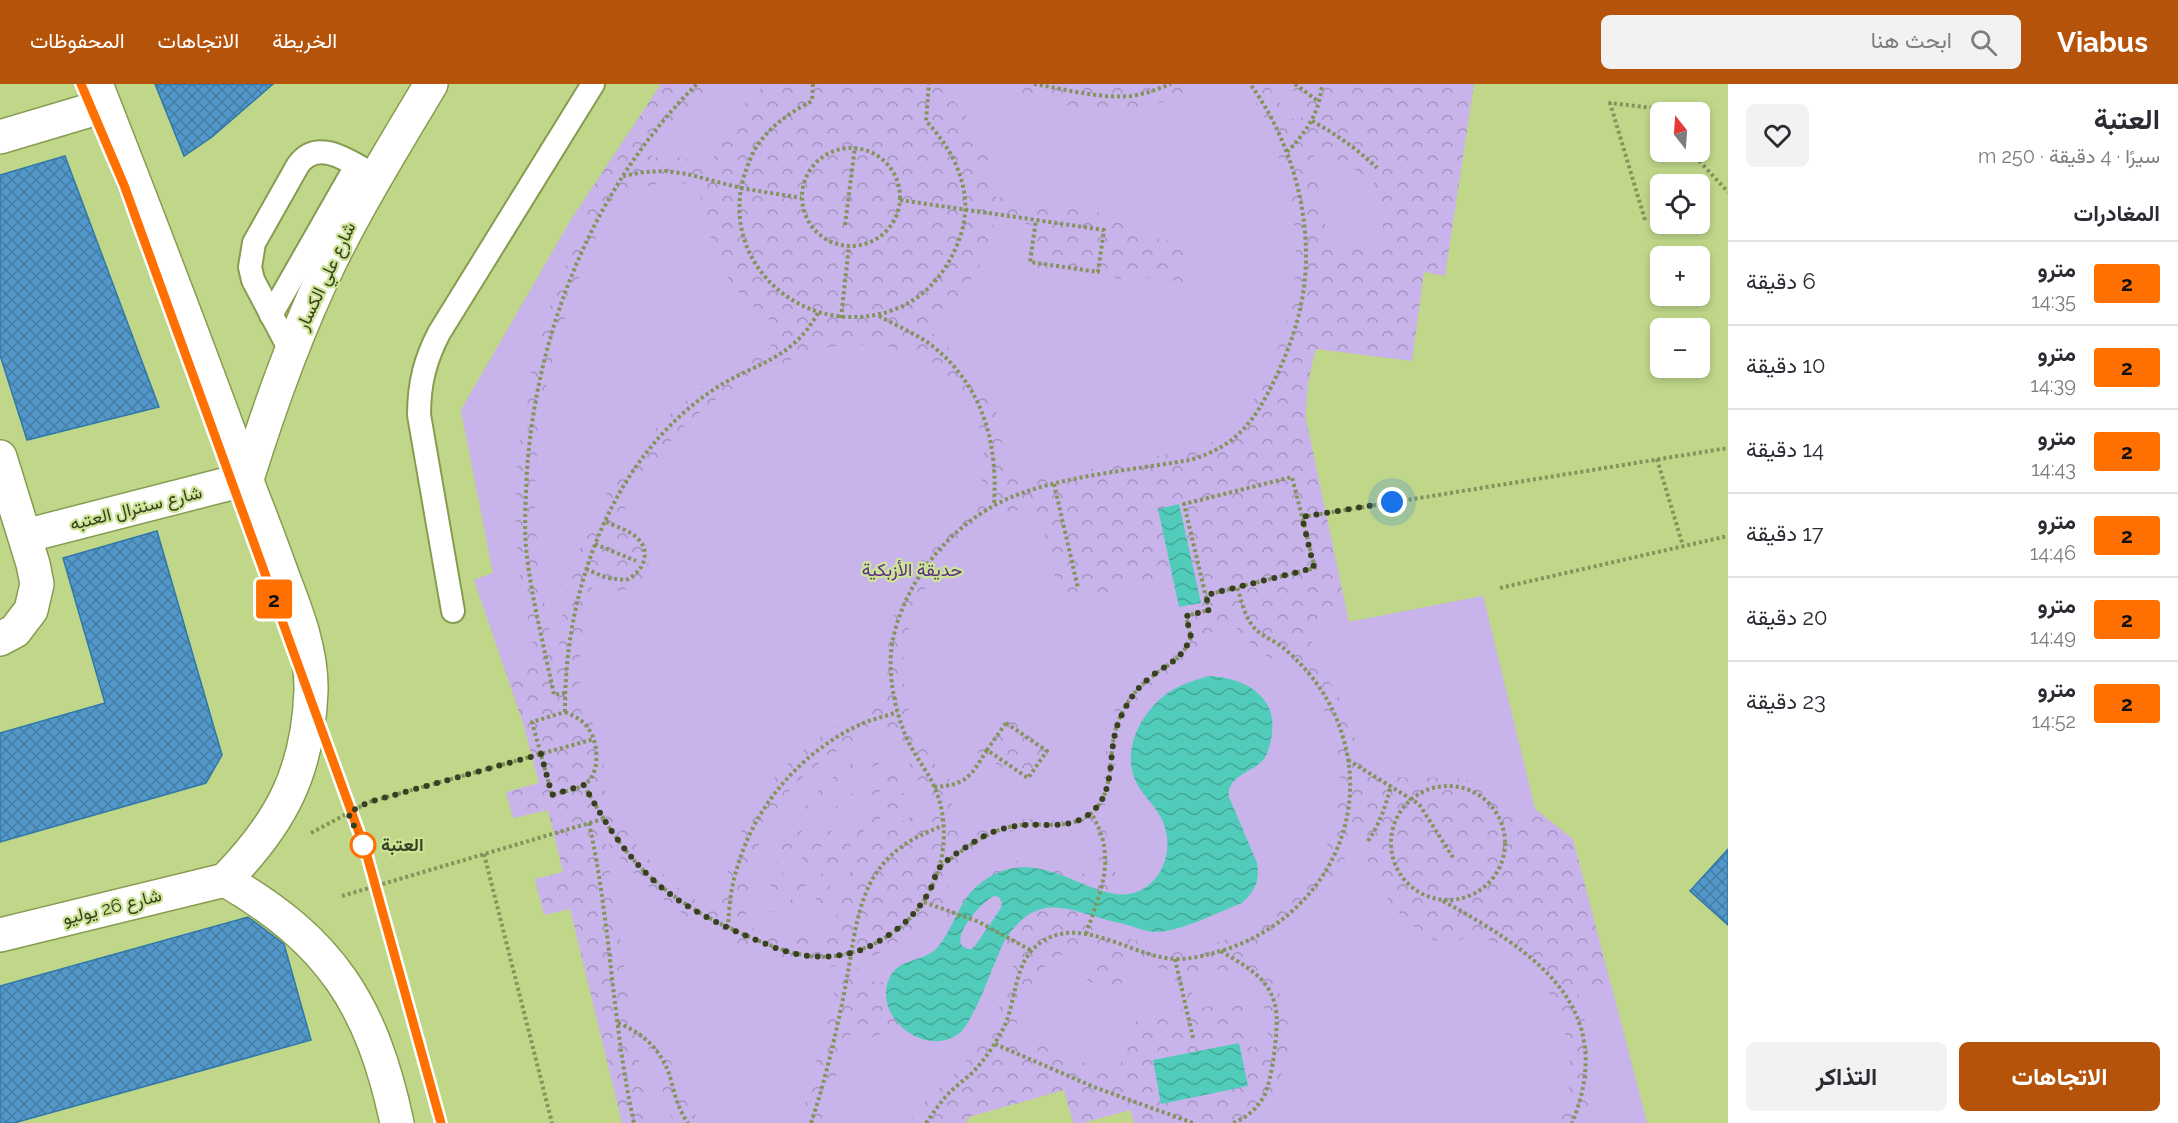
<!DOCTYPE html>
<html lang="ar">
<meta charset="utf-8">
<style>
:root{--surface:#fff;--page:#f2f2f3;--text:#2b2b33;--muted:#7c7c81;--line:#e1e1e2;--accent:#b45309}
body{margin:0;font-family:Raleway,Vazirmatn,sans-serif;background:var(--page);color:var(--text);direction:rtl;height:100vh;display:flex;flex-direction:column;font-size:22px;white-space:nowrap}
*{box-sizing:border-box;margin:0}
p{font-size:20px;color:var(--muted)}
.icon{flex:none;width:33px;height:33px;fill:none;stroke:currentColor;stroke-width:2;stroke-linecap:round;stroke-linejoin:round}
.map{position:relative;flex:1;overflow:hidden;direction:ltr}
.side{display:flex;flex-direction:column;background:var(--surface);width:450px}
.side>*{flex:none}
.badge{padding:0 12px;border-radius:4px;font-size:21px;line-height:39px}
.needle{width:39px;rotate:343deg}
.fabs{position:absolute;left:1650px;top:18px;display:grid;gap:12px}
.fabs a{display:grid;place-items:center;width:60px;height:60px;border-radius:9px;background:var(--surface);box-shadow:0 3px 9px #0003;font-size:30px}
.you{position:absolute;width:30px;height:30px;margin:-15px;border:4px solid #fff;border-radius:50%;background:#1a73e8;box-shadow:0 0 0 9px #1a73e833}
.map>.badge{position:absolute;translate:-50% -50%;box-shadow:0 0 0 3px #fff}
h2{padding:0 18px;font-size:22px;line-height:54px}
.round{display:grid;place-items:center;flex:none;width:63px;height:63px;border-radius:9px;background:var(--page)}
.overview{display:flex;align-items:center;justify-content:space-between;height:102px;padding:0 18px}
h1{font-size:28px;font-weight:700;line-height:45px}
.primary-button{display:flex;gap:12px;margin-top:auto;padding:12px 18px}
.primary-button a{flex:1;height:69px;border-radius:9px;background:var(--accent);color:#fff;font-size:24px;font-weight:700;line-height:69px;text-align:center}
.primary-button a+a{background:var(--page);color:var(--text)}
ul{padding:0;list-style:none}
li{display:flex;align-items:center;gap:18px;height:84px;padding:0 18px;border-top:2px solid var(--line)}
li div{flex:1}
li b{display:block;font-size:22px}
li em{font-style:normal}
li .badge{min-width:66px;font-weight:700;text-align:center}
header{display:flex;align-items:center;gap:36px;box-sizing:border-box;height:84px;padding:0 30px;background:var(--accent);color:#fff}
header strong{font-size:28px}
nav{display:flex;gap:33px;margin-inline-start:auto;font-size:21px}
.search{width:420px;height:54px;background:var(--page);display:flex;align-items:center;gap:15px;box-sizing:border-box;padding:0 21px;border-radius:9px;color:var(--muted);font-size:22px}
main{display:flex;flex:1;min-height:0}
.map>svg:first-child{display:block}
.park{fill:url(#park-crowns)}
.garden{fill:#c8b3eb;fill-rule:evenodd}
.water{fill:url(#water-waves);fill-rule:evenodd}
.building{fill:url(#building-cross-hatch);stroke:#3178a9;stroke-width:1.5}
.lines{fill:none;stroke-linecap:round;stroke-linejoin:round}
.service-casing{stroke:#879c50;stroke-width:26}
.minor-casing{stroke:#879c50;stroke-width:36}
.tertiary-casing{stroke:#879c50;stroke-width:36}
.secondary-casing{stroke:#879c50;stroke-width:36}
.path{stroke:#83945b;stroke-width:4;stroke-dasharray:3 3;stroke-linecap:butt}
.service{stroke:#fff;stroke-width:22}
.minor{stroke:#fff;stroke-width:33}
.tertiary{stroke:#fff;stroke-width:33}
.secondary{stroke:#fff;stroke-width:33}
.line-casing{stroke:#fff;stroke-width:14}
.line{stroke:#ff7000;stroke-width:9}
.walk{stroke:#374020;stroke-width:6;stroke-dasharray:0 10.8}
.stop-dot{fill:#fff;stroke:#ff7000;stroke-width:3}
.labels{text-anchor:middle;stroke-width:4.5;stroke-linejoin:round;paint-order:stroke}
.street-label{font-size:18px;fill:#374020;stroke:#cde496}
.park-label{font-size:18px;fill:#572d86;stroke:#cde496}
.stop-label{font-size:18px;font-weight:bold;fill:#374020;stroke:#cde496;text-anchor:start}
</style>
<header>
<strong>Viabus</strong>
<div class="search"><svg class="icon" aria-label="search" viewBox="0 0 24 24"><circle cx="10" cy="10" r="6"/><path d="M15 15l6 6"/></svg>ابحث هنا</div>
<nav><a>الخريطة</a><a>الاتجاهات</a><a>المحفوظات</a></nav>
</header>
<main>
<section class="side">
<div class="overview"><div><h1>العتبة</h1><p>سيرًا · 4 دقيقة · 250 m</p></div><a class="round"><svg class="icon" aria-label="heart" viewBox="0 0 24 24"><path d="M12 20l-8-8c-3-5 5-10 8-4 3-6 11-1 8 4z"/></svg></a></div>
<h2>المغادرات</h2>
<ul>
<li><span class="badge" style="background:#ff7000;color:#111">2</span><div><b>مترو</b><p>14:35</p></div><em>6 دقيقة</em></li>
<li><span class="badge" style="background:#ff7000;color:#111">2</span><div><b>مترو</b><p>14:39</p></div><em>10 دقيقة</em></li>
<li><span class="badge" style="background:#ff7000;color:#111">2</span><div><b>مترو</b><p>14:43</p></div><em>14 دقيقة</em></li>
<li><span class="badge" style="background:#ff7000;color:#111">2</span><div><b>مترو</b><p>14:46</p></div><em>17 دقيقة</em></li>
<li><span class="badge" style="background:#ff7000;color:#111">2</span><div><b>مترو</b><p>14:49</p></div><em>20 دقيقة</em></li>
<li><span class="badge" style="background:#ff7000;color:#111">2</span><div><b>مترو</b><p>14:52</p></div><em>23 دقيقة</em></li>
</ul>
<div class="primary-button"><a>الاتجاهات</a><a>التذاكر</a></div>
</section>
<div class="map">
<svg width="1728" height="1039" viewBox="0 0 1728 1039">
<defs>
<pattern id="park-crowns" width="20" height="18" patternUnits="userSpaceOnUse" patternTransform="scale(1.5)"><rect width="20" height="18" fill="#c8b3eb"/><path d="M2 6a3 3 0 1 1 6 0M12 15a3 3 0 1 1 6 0" fill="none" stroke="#a393be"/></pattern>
<pattern id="water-waves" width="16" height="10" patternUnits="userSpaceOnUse" patternTransform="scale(1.5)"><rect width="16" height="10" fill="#51ccba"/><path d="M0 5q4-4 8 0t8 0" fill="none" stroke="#44a797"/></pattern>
<pattern id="building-cross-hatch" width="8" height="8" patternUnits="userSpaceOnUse" patternTransform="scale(1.5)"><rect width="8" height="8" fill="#5298ca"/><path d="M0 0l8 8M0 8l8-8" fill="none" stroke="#457da4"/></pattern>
</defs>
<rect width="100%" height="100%" fill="#c0d78a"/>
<path class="park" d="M661 0H1474L1445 192 1424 188 1412 277 1316 265C1309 289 1306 310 1306 335L1349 538 1483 512 1535 725 1573 755 1647 1039H1134L1130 1026 1083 1039H1073L1064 1006 969 1033 966 1039H622L570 825 544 831 535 795 563 788 548 726 513 734 506 708 539 699 523 639 474 496 493 489 461 326 572 134Z"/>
<g class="garden">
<path d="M715 0H767C736 23 720 51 709 88 690 73 673 69 650 75L678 39Z"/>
<path d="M936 0H1020L1018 13C1062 20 1108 32 1153 21 1164 18 1176 14 1187 9 1192 7 1197 1 1202 0 1211 0 1231 0 1238 2 1255 10 1266 37 1272 54 1284 86 1293 117 1295 151 1299 207 1284 264 1256 312 1249 325 1241 338 1229 348 1220 356 1208 360 1197 364L1025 398C991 391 1006 365 1000 340 989 297 955 270 924 241 965 212 985 184 995 135L1033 141 1027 182 1121 195 1122 190 1183 198 1189 160 1125 150 1128 133 996 113C992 61 974 35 936 0Z"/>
<path d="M1267 0H1286C1296 10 1314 22 1300 35H1290Z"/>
<path d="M1311 60 1373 96 1382 128 1385 167 1327 157 1322 116Z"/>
<path d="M671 97C708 99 705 130 712 158 714 167 719 178 724 187 732 200 741 212 752 222 758 228 769 233 773 240 776 244 776 252 774 257 769 270 737 282 725 289 716 295 708 301 699 307 638 350 590 423 570 495 563 523 560 551 557 580 544 525 535 470 535 414 535 333 554 253 585 180 594 158 604 133 622 117 636 104 653 100 671 97Z"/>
<path d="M572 134 583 142C532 252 506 361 519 483 523 516 530 548 538 581L507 590 474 496 493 489 461 326Z"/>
<path d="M873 260C890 263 910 266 925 275 974 302 998 363 976 416 967 436 945 446 931 461 892 504 882 564 886 619 813 647 755 696 732 773 726 792 723 812 720 831 674 806 639 773 615 726 610 716 602 703 601 692 601 688 604 683 605 679 608 657 597 640 581 628 577 583 580 544 593 501 645 527 675 457 618 439 653 366 698 317 772 284 788 277 805 269 823 264 839 261 856 261 873 260Z"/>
<path d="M1022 425 1034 429 1042 437 1061 518 1173 495 1185 548C1180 575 1153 580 1135 598 1126 606 1119 618 1114 628 1096 665 1120 706 1077 731 1061 740 1045 736 1028 735 1002 734 980 745 960 761L958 740 950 713 956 702 972 694 986 673 1032 704 1059 664 1004 628 977 668 982 671 967 693 953 697C938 690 928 670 920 655 884 585 908 504 966 454 982 441 1001 429 1022 425Z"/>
<path d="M1483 512 1535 725 1517 732C1503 719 1489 704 1469 697 1440 687 1402 704 1375 683 1352 665 1351 634 1337 610 1330 597 1319 585 1309 574L1318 532 1345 526 1349 538Z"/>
<path d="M1236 543C1243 551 1250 560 1258 566 1267 574 1280 577 1289 585 1307 598 1322 618 1330 639 1362 723 1317 825 1230 854 1216 859 1201 864 1186 864 1156 864 1125 854 1097 845L1100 834 1143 846 1166 847 1242 819 1228 707 1234 696 1263 675 1208 592C1197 596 1184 599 1174 605 1148 621 1123 660 1133 691 1140 712 1160 724 1166 746 1174 773 1155 808 1125 812 1120 812 1113 810 1107 809L1109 800 1116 801C1116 775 1110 753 1098 730 1127 697 1108 682 1120 647 1128 625 1143 606 1162 593 1170 588 1180 584 1186 578 1193 570 1198 559 1203 550Z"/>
<path d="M891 642C902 673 923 698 934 728L917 735 915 731C864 755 838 791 835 848L840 849 838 854C806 855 777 851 746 843 744 742 796 674 891 642ZM879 666 882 678C816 711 786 755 775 828L768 827C770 760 814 690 879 666ZM894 685 898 699C838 724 810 764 800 827H790C795 757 833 713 894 685ZM904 709 909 719C859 741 836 770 824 823L815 822C821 765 851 730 904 709Z"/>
<path d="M1088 738C1099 756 1102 773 1096 793 1059 783 1022 766 986 787 974 793 964 807 954 816L945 808C968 775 988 742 1035 746 1060 748 1065 753 1088 738Z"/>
<path d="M1358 740C1365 782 1382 817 1416 844 1424 850 1434 858 1444 859 1452 861 1458 856 1466 854 1478 851 1494 857 1505 863 1523 871 1536 888 1546 904 1572 946 1577 993 1560 1039H1260C1292 973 1310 927 1250 871 1311 836 1336 806 1358 740Z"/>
<path d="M605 756C615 768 625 780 636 791 689 845 766 879 841 883L800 1039H705C677 1019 682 996 667 970 659 956 646 947 633 938Z"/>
<path d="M994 812 999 813 1002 819 1001 824 975 862 971 865C942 863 979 819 994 812Z"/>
<path d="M933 834H940L952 840 938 863 931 870 914 875 891 890 887 898C872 899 857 894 856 877 873 873 888 866 902 854 913 845 919 836 933 834Z"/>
<path d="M1000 865 1015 873C1006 914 991 950 963 981 944 1002 924 1014 909 1039H820L850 950C858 952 866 955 873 953 882 951 885 944 894 944 904 943 908 949 916 952 938 960 957 956 969 936Z"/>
<path d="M1083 866 1096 869 1087 897 1119 907 1130 877 1173 887 1182 926 1139 928 1116 992 1013 950C1028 910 1033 871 1083 866Z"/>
<path d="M1222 885C1265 898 1266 922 1268 961L1252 964 1243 916 1196 925C1192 909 1187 898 1200 886Z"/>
<path d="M1611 900 1647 1039H1585C1600 994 1589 953 1578 909Z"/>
<path d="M636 959C667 969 661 982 663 1008 664 1019 669 1029 675 1039H649Z"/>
</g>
<g class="water">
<path d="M1179 420 1201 519 1179 523 1158 425Z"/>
<path d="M1208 592C1241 593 1277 610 1272 648 1271 657 1269 667 1264 675 1252 689 1226 692 1229 713L1257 779C1260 797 1255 807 1242 819 1219 828 1181 847 1158 848 1148 848 1140 845 1131 842 1121 839 1110 837 1100 834 1058 821 1035 813 1006 854 994 876 975 939 957 951 923 973 873 932 889 895 898 873 923 879 937 864 953 846 958 819 976 803 1041 745 1100 836 1146 803 1170 786 1174 751 1157 727 1149 715 1139 707 1134 693 1122 660 1146 621 1174 605 1185 599 1197 596 1208 592ZM994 812 999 813 1002 818 1001 824 975 862 971 865C942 863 979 819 994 812Z"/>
<path d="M1239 959 1248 1002 1161 1020 1153 976Z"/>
</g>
<g class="building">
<path d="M155 0H273L212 53 184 72Z"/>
<path d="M65 72 159 323 27 356 0 271V91Z"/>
<path d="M157 447 222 671 206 699 0 758V649L105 619 63 474Z"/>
<path d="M1728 765V841L1690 807Z"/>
<path d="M248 833 284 860 311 956 14 1039H0V902Z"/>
</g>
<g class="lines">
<defs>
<g id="service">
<path d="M271 231 356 82"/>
<path d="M291 268 253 196 250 183 254 159 298 81C319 52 352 80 376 92"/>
<path d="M453 527 419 331C419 300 425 276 439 249L593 0"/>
</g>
<g id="minor">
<path d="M0 53 104 22"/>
<path d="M0 373 33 480 37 500 31 526 15 547 0 555"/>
<path d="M25 452 247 395"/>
</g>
<path id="tertiary" d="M247 395C270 321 296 248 330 178 360 117 396 59 431 0"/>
<g id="secondary">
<path d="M96 0C149 135 201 271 251 408 262 436 273 465 283 493 297 529 312 568 311 607 308 688 281 739 225 796"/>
<path d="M225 796C331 857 372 921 397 1039"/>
<path d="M0 851 225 796"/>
</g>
</defs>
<use href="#service" class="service-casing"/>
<use href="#minor" class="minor-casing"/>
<use href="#tertiary" class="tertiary-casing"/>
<use href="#secondary" class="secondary-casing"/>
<g class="path">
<path d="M813 0 812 17C791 28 773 40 759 59 752 68 748 81 744 92 718 182 807 257 893 226 926 214 947 188 959 156 976 111 956 69 926 37L929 0"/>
<path d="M1034 0C1065 5 1100 15 1131 12 1145 10 1158 5 1171 0"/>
<path d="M1295 0 1319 18"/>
<path d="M1312 37C1336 50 1357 65 1377 84"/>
<circle cx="851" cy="113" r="49"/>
<path d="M1287 68C1306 49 1320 28 1322 0"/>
<path d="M1691 68 1728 108"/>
<path d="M623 92 644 88 666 87 687 90 741 104 801 114"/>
<path d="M900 116 1104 146 1098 188 1030 178 1036 136"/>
<path d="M1645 136 1610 19 1653 24 1660 32"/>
<path d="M845 141 855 63"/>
<path d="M879 232C897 242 919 251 935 264 984 305 998 360 994 422"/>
<path d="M841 234 849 162"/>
<path d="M1657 375 1683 462"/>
<path d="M1054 400 1078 504"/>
<path d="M1302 433 1728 364"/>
<path d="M595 460 636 477"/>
<path d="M586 485 607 494 626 496C644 488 653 466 635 452 626 445 614 442 605 437"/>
<path d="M1500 504 1728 452"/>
<path d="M565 609 554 611C544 562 531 513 526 464 524 438 526 412 527 386 537 244 595 101 697 0"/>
<path d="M565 628C564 510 609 378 710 308 753 278 790 279 818 229"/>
<path d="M565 628C574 632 583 636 588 644 599 659 601 690 584 701 576 706 561 708 552 711L532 638Z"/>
<path d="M1006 639 1047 667 1028 694 987 666Z"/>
<path d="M1348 676 1419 720 1454 775"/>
<path d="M584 701C602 733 620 764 646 789 679 820 715 839 757 856 777 864 797 872 819 873 843 873 865 866 886 853 906 841 922 824 932 802 947 772 948 733 934 702 925 683 910 666 903 645 893 618 887 584 893 555 907 489 961 429 1025 408 1074 391 1137 385 1190 376 1237 362 1254 338 1275 295 1290 264 1302 229 1305 194 1311 128 1290 54 1250 0"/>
<circle cx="1448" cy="759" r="57"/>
<path d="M934 703C967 701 970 693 987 666"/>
<path d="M589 739C611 838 612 940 634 1039"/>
<path d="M311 749 369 718 594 655"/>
<path d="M1368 757C1380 739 1386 722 1391 701"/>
<path d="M484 770 552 1039"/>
<path d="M941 782C966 764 989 744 1021 741 1040 739 1062 744 1080 736 1120 718 1105 671 1118 638 1125 621 1135 605 1150 594 1170 578 1180 579 1191 553L1186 532 1209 526 1184 420 1292 393 1315 484 1206 511"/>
<path d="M342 812 603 735"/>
<path d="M1443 817C1533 867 1620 922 1572 1039"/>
<path d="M924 818 979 838 1032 867"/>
<path d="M728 844C729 823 731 801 738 781 756 719 806 663 866 638 876 634 887 632 897 628"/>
<path d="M1086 850C1101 805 1118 773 1091 729"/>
<path d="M1221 867C1238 878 1257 887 1268 904 1272 911 1275 918 1276 926 1279 942 1272 998 1264 1012 1257 1025 1246 1034 1233 1039"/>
<path d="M1175 875 1193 954"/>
<path d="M618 939C646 950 665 970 672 1000 676 1015 679 1026 688 1039"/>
<path d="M995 960 1094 1003 1193 1039"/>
<path d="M811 1039C825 997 835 954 844 910 859 833 855 772 943 742"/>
<path d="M926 1039C933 1029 940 1019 948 1010 955 1003 964 996 972 989 984 977 995 960 1003 945 1018 916 1012 876 1043 857 1084 831 1135 875 1178 875 1196 875 1210 870 1227 865 1316 835 1372 743 1342 650 1331 614 1309 585 1281 562 1271 555 1259 551 1252 541 1244 531 1241 514 1237 503"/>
</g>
<use href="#service" class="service"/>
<use href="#minor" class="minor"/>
<use href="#tertiary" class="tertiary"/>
<use href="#secondary" class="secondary"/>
</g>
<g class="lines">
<defs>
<path id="line" d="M81 0 124 101 366 768 441 1039"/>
</defs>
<use href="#line" class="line-casing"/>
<use href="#line" class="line"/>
<path class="walk" d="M363 761 348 729 369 718 541 670 552 711 584 701C601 732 619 761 643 786 674 819 713 838 754 855 766 860 779 866 792 869 819 876 852 873 876 859 899 846 917 830 930 806 934 799 935 788 941 782 950 773 963 765 974 758 989 748 1007 742 1025 741 1044 740 1066 744 1083 734 1120 714 1105 670 1119 637 1126 621 1134 607 1147 596 1167 578 1179 581 1191 553L1186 532 1209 526 1206 511 1314 484 1302 433 1392 418"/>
</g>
<circle class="stop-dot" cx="363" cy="761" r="12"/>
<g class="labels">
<g class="street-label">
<text transform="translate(326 192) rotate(-65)" y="6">شارع علي الكسار</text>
<text transform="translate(136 424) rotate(-14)" y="6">شارع سنترال العتبه</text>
<text transform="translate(112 823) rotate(-14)" y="6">شارع 26 يوليو</text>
</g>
<g class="park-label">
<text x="912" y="492">حديقة الأزبكية</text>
</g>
<g class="stop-label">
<text x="381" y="767">العتبة</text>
</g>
</g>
</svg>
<div class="fabs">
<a><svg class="needle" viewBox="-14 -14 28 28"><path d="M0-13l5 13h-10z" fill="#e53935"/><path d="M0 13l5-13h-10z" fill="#7c7c81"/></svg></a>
<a><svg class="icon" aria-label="locate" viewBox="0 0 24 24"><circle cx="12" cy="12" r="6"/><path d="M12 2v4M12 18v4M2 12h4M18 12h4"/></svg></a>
<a>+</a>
<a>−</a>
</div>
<div class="you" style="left:1392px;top:418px"></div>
<b class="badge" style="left:274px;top:515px;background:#ff7000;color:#111">2</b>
</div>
</main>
